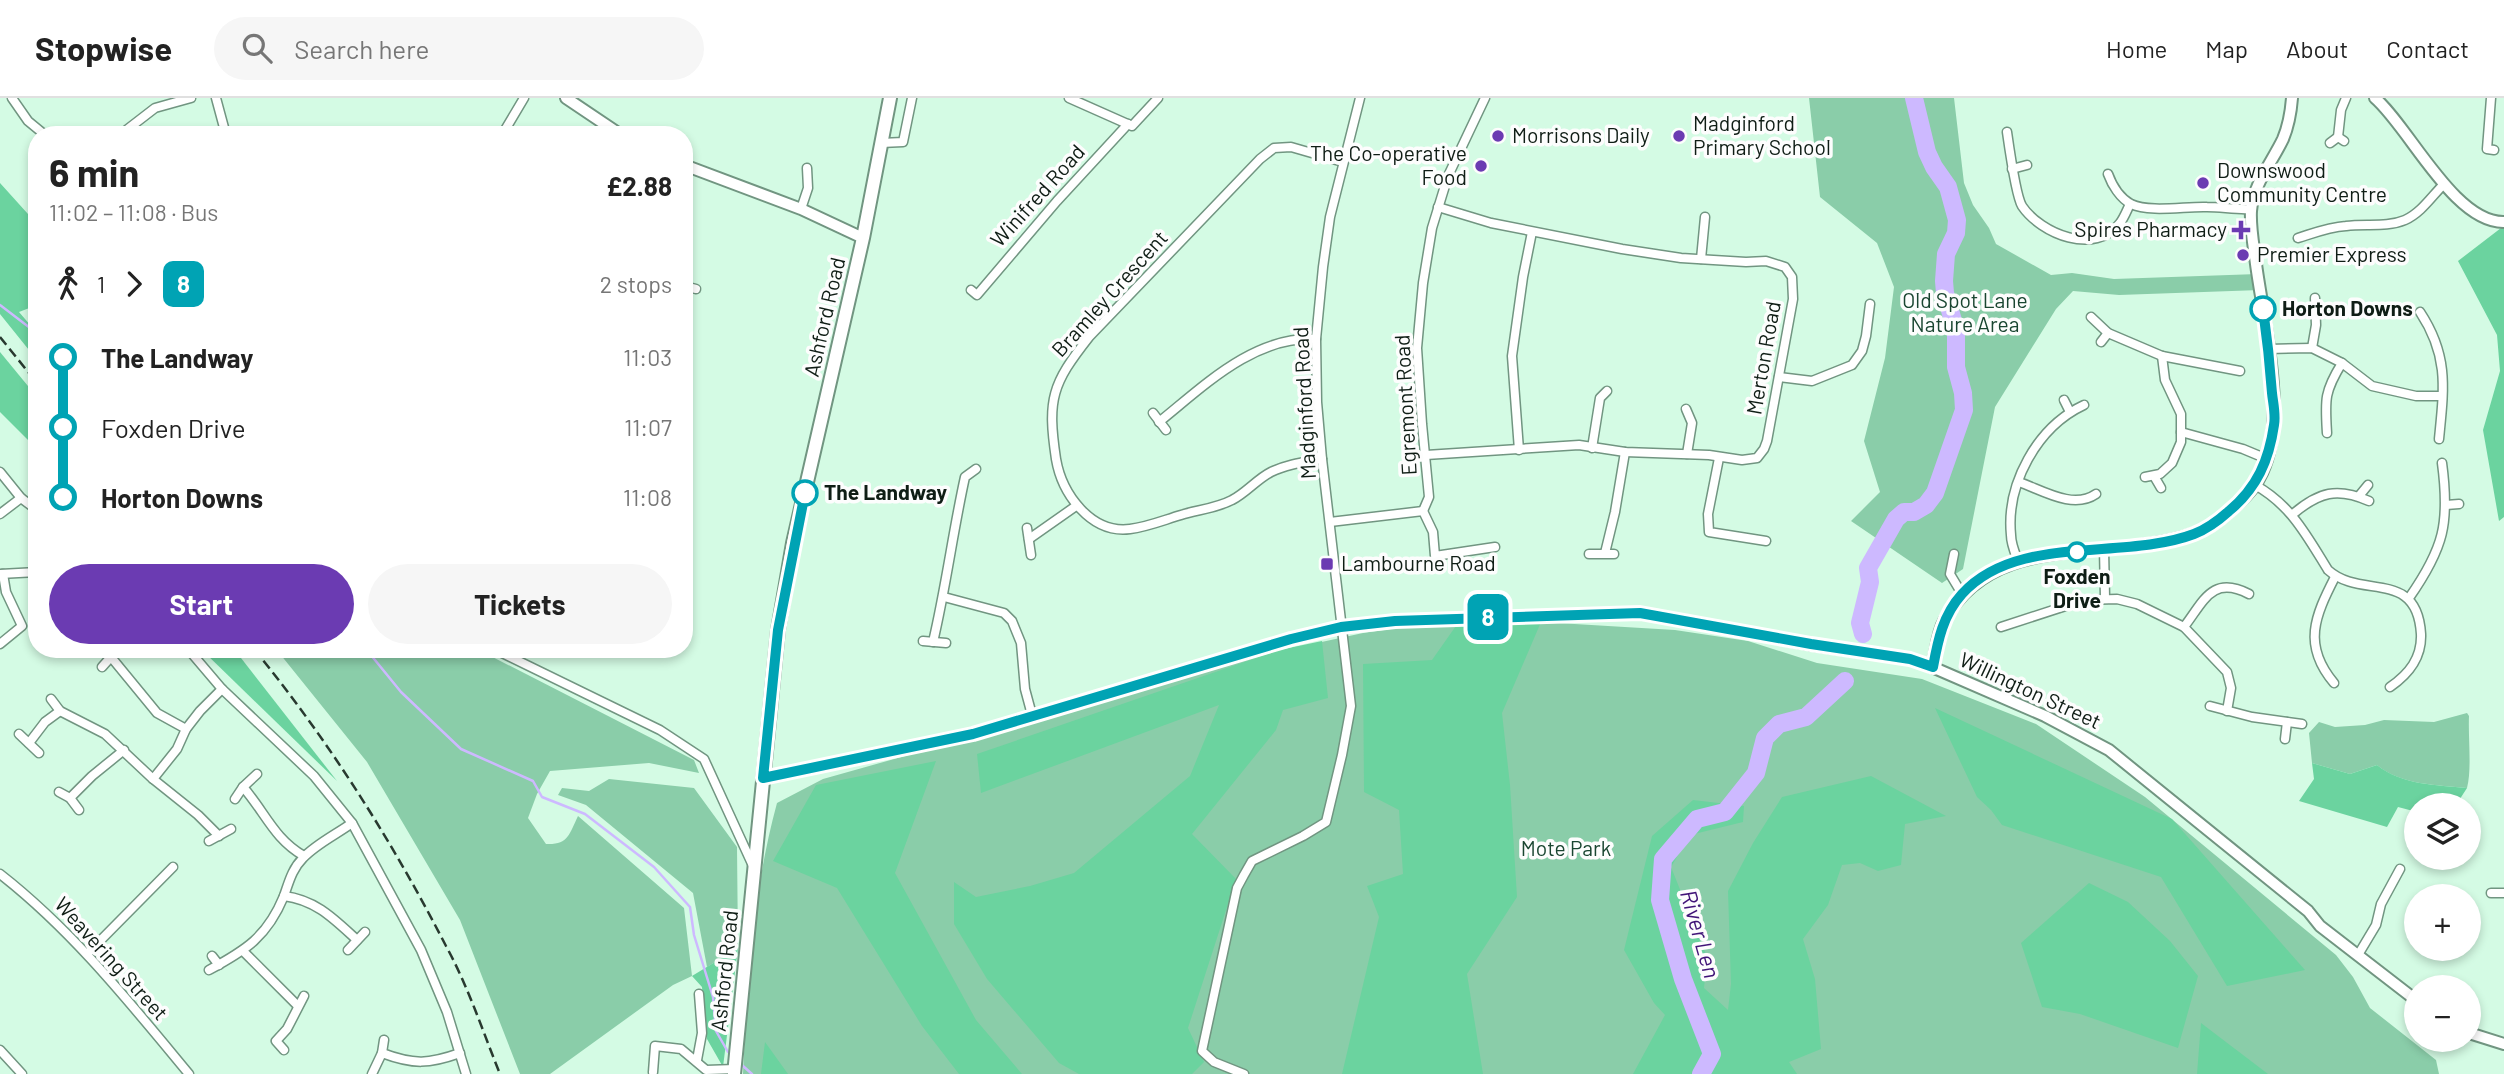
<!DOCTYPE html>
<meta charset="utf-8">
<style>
:root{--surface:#fff;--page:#f6f6f6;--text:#222;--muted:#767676;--line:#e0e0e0;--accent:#6b3bb2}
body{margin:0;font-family:Barlow,sans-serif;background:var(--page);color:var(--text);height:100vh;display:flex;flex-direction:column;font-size:26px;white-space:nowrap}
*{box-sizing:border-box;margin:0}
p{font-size:23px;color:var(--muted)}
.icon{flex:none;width:38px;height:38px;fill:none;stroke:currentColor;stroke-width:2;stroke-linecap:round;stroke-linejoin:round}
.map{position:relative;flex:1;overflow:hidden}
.drawer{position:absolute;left:28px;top:28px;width:665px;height:532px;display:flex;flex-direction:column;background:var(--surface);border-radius:28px;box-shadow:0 4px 10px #0003}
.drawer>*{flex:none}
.badge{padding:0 14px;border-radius:10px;font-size:24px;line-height:46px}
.controls{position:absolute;left:2404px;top:695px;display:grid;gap:14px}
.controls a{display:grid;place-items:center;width:77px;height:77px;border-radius:50%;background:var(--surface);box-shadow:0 4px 10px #0003;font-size:35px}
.map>.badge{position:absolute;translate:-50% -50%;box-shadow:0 0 0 4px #fff}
.legs{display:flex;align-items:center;gap:10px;height:77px;padding:0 21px;font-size:23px}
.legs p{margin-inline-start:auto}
.headline{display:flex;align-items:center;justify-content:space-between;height:119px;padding:0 21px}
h1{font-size:38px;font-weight:700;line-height:52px}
.cta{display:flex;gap:14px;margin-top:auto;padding:14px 21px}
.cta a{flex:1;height:80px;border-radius:42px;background:var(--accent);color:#fff;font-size:28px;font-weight:700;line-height:80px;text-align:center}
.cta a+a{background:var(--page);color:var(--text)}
ul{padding:0 21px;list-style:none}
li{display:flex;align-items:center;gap:24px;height:70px;font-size:26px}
li i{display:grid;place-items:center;width:10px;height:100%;margin:0 9px;background:currentColor}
li i::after{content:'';width:18px;height:18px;margin:-9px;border:5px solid;border-radius:50%;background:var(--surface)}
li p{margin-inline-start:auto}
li:first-child i{background:linear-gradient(#0000 50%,currentColor 0)}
li:last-child i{background:linear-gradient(currentColor 50%,#0000 0)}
header{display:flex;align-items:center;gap:42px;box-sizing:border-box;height:98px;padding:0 35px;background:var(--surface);border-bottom:2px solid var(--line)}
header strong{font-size:33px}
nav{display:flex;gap:38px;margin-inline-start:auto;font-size:24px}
.search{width:490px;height:63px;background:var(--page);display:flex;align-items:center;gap:18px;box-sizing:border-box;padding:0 24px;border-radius:38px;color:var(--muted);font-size:26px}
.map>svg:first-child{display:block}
.green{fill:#8acda9}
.forest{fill:#6bd39f}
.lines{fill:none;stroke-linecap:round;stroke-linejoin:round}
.stream{stroke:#cdb9ff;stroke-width:2.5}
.river{stroke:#cdb9ff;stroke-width:18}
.minor-casing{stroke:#719581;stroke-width:11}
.tertiary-casing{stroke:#719581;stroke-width:14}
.primary-casing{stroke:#719581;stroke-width:16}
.minor{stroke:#fff;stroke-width:8}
.tertiary{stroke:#fff;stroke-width:10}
.primary{stroke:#fff;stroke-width:12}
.rail{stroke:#28392f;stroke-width:2.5;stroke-dasharray:10 5;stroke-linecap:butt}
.line-1-casing{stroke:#fff;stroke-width:16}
.line-1{stroke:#00a3b4;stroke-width:10}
.poi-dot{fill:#6b3bb2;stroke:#fdfdfd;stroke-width:2.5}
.stop-1-dot{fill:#fff;stroke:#00a3b4;stroke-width:3.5}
.labels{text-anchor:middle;stroke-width:7;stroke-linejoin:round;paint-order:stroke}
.poi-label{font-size:21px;fill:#0f1d15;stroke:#fdfdfd;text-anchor:start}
.street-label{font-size:21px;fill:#0f1d15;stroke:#fdfdfd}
.park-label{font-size:21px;fill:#1a4631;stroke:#fdfdfd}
.stop-label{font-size:21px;font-weight:bold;fill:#0f1d15;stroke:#fdfdfd;text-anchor:start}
.water-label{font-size:23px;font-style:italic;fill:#411478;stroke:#fdfdfd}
</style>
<header>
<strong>Stopwise</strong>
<div class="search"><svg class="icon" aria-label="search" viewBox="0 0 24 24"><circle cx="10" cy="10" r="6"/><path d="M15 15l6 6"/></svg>Search here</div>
<nav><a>Home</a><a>Map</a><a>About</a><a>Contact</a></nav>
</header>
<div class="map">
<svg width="2504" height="976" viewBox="0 0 2504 976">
<rect width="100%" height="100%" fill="#d4fbe4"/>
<g class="green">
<path d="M1809 0H1954L1964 85 1973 107 1989 130 1996 146 2051 177 2072 175 2114 181 2258 176 2260 192 2119 197 2073 193 2056 211 1995 309 1963 471 1942 485 1851 423 1880 394 1864 343 1885 260 1894 189 1877 145 1820 99Z"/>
<path d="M1541 524 1675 532 1748 543 1817 565 1922 581 2036 626 2145 699 2336 857 2353 879 2370 910 2436 962 2439 976H743C747 885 753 793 777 705L823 681 1271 555 1363 535 1412 528 1458 525Z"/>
<path d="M276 551H477L694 662 699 675 649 665 550 673 537 696 528 720 546 746C568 747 569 737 578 718L684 810 692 878 673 887 550 976H520L460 822 367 664Z"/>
<path d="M2467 615 2469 618C2468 640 2472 671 2467 690 2438 687 2400 687 2377 667L2350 676 2312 665 2309 635 2319 624 2335 629 2365 627 2384 622 2434 624Z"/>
<path d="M609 681 694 690 737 749 738 850 707 869 693 795 586 707 558 697 562 690 589 693Z"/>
</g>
<g class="forest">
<path d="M0 85 37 126V207L19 214 37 235V262L0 216Z"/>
<path d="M2501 130H2504V419L2499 423 2483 332 2500 273 2497 237 2458 163Z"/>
<path d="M0 254 37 299V351L0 314Z"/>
<path d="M1541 524 1502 615 1510 687 1517 799 1467 876 1483 976H1342L1379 819 1367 788 1403 776 1399 712 1364 694 1363 566 1432 562 1458 525Z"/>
<path d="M1322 543 1328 600 1283 612 1276 632 1192 736 1236 781 1188 930 1204 964 1192 976H1079L1059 965 987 881 954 826V784L976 799 1030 788 1074 775 1190 678 1219 607 981 695 977 656 1279 552Z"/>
<path d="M201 551H234L337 683Z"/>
<path d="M1935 610 2172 721 2305 872 2227 888 2161 779 2002 727 1991 712 1977 699Z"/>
<path d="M936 663 895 775 976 922 1022 976H959L922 928 837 790 773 763 816 687Z"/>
<path d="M2312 665 2350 676 2377 667C2401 687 2437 687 2467 690L2456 707H2417V714L2398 709 2387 729 2299 703 2314 681Z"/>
<path d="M1871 678 1946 718 1905 726 1901 767 1878 773 1860 765 1842 767 1828 807 1803 841 1815 881 1821 951 1789 964 1797 976H1633L1665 917 1654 905 1624 852 1652 738 1693 702 1744 708 1743 724 1690 737 1671 769 1707 859 1704 890 1728 912 1731 886 1728 793 1753 745 1782 699Z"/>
<path d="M2089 785 2128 804 2170 843 2198 878 2178 950 2080 916 2042 909 2021 845Z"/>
<path d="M738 850 723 969 707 941 702 889 692 878Z"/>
<path d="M2201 925 2268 976H2197Z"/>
<path d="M765 944 788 976H761Z"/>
</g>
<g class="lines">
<g class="stream">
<path d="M0 207 34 233 37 232"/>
<path d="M366 551 401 594 461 651 533 683 542 699 585 716 654 769 690 809 694 837 713 899 716 933 728 954"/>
<path d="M743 968 752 976"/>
</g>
<g class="river">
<path d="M1863 536 1860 525 1870 484 1868 470 1896 421 1904 414H1914L1926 407 1935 395 1964 312 1963 295 1956 269V233L1945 195 1944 183 1946 156 1956 135 1957 122 1948 89 1934 69 1927 54 1914 0"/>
<path d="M1701 976 1712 956 1683 881 1660 802 1663 761 1697 721 1725 714 1756 675 1765 640 1779 626 1806 619 1845 583"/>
</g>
<defs>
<g id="minor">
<path d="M12 0 28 23 45 37"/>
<path d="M216 0 226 37"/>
<path d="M1069 0 1132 28 1158 0"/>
<path d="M2491 0 2487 51 2494 52"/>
<path d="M2007 34C2009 48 2016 98 2022 108 2041 136 2095 158 2120 125 2124 120 2127 112 2130 106"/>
<path d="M120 37 155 10 191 0"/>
<path d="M502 37 524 0"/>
<path d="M2338 39 2341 12 2346 0"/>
<path d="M881 45 903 44 912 0"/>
<path d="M2330 45 2338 39 2344 43"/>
<path d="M2012 71 2027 67"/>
<path d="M2108 76C2112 87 2120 100 2131 106 2150 115 2186 108 2207 109 2222 109 2236 112 2251 111"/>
<path d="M801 111 808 90 807 70"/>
<path d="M2298 140C2314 135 2329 129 2346 128 2365 125 2386 130 2405 122 2421 115 2432 98 2444 86"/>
<path d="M1701 161 1705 119"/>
<path d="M684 188 696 191"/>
<path d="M971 192 977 197 1057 103 1128 26"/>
<path d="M2420 214C2449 258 2444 290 2439 341"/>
<path d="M2091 219 2108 235 2162 258 2240 273"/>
<path d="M2101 244 2108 235"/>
<path d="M2312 250 2316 227 2315 200"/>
<path d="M2268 251 2312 250 2342 265 2372 288 2416 298H2442"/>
<path d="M1779 279 1812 283 1852 267 1862 253 1866 238 1870 206"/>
<path d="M2064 302 2070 314"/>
<path d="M1686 311 1692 325 1687 356"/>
<path d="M1153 315 1166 332"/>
<path d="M1159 324C1205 287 1254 238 1316 241"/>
<path d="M2181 334 2243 351 2267 361"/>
<path d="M2327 335C2325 302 2324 294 2342 265"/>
<path d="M1592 350 1600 300 1607 293"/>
<path d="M1519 352 1512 258 1523 179 1532 134"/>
<path d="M1426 357 1579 347 1625 354 1709 357 1742 362 1757 360 1764 351 1767 343 1793 201 1792 179 1785 169 1766 163 1746 164 1681 160 1622 151 1491 125 1438 109"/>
<path d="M1719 360 1708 416 1709 434 1766 443"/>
<path d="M1322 361C1305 364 1287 366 1271 374 1257 381 1246 395 1232 402 1217 410 1197 412 1181 417 1164 422 1147 429 1130 431 1091 436 1062 396 1056 361 1047 301 1052 286 1089 239L1260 61 1274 50 1291 49 1343 64"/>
<path d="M0 374 21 400 37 412"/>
<path d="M2154 378 2161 390"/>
<path d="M2145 379 2160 376 2172 365 2181 344V316L2165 282 2162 258"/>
<path d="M2019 384C2042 392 2073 412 2096 396"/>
<path d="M2255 387C2291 407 2307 438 2328 472 2361 502 2417 470 2421 536 2422 560 2409 576 2390 589"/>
<path d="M2359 398 2368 387"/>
<path d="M2446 407 2459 406"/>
<path d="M1423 413 1429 399 1422 326 1417 250 1423 185 1432 130 1448 78 1485 0"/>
<path d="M1423 413 1433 434 1435 458 1495 449"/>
<path d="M0 416 21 400"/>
<path d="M2293 416C2319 394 2337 389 2369 403"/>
<path d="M1330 424 1423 413"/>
<path d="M1027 430 1031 457"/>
<path d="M1029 441 1076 408"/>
<path d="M2104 450 2105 500"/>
<path d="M1605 455 1615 414 1625 354"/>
<path d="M1589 456H1614"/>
<path d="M1954 456 1950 476 1962 496"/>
<path d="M2018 463C2015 455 2011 446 2011 437 2006 386 2037 329 2084 307"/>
<path d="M0 476 37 474"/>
<path d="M944 499 1004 515 1012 523 1021 545 1025 591 1032 617"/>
<path d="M2409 500C2444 450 2450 425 2442 365"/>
<path d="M2001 529 2084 502 2117 501 2137 506 2184 529 2227 574 2231 590 2227 613"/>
<path d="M2184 529C2204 503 2212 477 2249 496"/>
<path d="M923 543 946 545"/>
<path d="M933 544C946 489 953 433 965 379L976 371"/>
<path d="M0 546 22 528 6 494 3 476"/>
<path d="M188 551 222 591 314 678 352 725 421 852 447 914 466 976"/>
<path d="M494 551 660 632 704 661 754 770"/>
<path d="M111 559 157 615 186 631"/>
<path d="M102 569 118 551"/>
<path d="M2334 585C2302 547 2315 518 2335 479"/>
<path d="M51 601 60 613 105 636 153 681 198 717 219 738"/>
<path d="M2210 608 2252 619 2302 626"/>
<path d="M19 636 39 655"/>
<path d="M2285 641 2287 624"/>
<path d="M29 645 45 624 60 613"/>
<path d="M153 681 177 651 186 631 200 613 222 591"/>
<path d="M243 689C265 714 274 741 304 758"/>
<path d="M59 694 70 700 79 712"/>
<path d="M70 700 92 678 124 652"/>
<path d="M235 701 243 689 257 676"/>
<path d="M209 743 231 731"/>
<path d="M0 776C73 833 130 905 189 976"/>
<path d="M2491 795H2504"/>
<path d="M284 798C316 802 334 821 357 842"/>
<path d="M348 852 365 834"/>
<path d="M244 854 297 907"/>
<path d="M87 856 173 769"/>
<path d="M2358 857 2376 827 2381 806 2400 771"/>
<path d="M212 858 219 867"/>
<path d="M209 872C246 852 267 839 284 798 289 784 292 771 303 760 316 746 337 736 352 725"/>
<path d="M0 952 22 976"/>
<path d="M284 952 276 943 287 931 304 898"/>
<path d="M382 955C414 967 429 966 460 955"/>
<path d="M697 962 702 935 699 896"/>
<path d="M653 974 655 948 681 951 706 972 735 971"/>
<path d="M372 976 382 955 384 942"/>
<path d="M1244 976 1214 964 1202 953 1237 790 1244 777 1252 763 1303 738 1326 724 1342 657 1351 608 1322 361 1317 304 1316 241 1323 169 1330 119 1360 0"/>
</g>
<g id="tertiary">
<path d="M566 0 621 37"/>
<path d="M2375 0C2409 29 2454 125 2504 124"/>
<path d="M684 67 801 111 863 140"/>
<path d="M1932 569C1936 555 1937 535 1944 523 1995 431 2108 465 2193 436 2207 432 2221 421 2232 411 2244 401 2256 389 2262 375 2288 319 2264 226 2256 166 2254 149 2250 131 2251 113 2253 87 2272 64 2283 41 2288 29 2291 13 2292 0"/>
<path d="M763 680 973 636 1291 541 1341 529 1395 523 1640 515 1814 547 1910 561 1932 569 2045 618 2109 652 2308 813 2320 828 2417 903"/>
<path d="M2469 935 2504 946"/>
</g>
<path id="primary" d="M734 976 778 532 793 445 863 140 890 0"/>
</defs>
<use href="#minor" class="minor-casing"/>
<use href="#tertiary" class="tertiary-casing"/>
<use href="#primary" class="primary-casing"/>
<use href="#minor" class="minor"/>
<use href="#tertiary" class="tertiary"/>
<use href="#primary" class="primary"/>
<g class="rail">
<path d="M0 239 37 285"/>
<path d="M254 551C329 643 392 743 446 848 468 888 483 934 500 976"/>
</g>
</g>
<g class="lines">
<defs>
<path id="line-1" d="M805 395 778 532 763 680 973 636 1291 541 1341 529 1395 523 1640 515 1811 546 1910 561 1933 569C1938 542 1943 517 1962 496 2017 435 2123 463 2194 436 2207 431 2219 422 2229 413 2257 390 2269 362 2274 327 2276 317 2273 305 2272 295 2270 267 2267 239 2263 211"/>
</defs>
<use href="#line-1" class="line-1-casing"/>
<use href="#line-1" class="line-1"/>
</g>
<g class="poi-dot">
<circle cx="1498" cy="38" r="7"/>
<circle cx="1679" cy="38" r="7"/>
<circle cx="1481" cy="68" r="7"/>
<circle cx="2203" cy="85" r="7"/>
<path d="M2237.5 121.5h7v7h7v7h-7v7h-7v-7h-7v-7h7z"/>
<circle cx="2243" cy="157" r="7"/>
<rect x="1320" y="459" width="14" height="14" rx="3.5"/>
</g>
<g class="stop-1-dot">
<circle cx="2263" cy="211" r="12"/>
<circle cx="805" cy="395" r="12"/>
<circle cx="2077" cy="454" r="9"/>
</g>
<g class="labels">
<g class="poi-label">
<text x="1693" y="33">Madginford<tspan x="1693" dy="24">Primary School</tspan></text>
<text x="1512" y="45">Morrisons Daily</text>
<text x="1467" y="63" text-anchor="end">The Co-operative<tspan x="1467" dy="24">Food</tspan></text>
<text x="2217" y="80">Downswood<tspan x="2217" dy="24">Community Centre</tspan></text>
<text x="2227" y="139" text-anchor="end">Spires Pharmacy</text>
<text x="2257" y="164">Premier Express</text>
<text x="1341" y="473">Lambourne Road</text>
</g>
<g class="street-label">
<text transform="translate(1038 98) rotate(-48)" y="7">Winifred Road</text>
<text transform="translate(1110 196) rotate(-48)" y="7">Bramley Crescent</text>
<text transform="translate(825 219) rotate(-77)" y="7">Ashford Road</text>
<text transform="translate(1764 260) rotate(-80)" y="7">Merton Road</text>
<text transform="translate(1305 305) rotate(-93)" y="7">Madginford Road</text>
<text transform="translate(1406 307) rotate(-93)" y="7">Egremont Road</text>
<text transform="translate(2030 593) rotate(25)" y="7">Willington Street</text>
<text transform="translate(111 861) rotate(48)" y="7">Weavering Street</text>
<text transform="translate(725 873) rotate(-84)" y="7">Ashford Road</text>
</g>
<g class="park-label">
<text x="1965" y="210">Old Spot Lane<tspan x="1965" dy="24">Nature Area</tspan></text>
<text x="1566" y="758">Mote Park</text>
</g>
<g class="stop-label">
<text x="2282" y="218">Horton Downs</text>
<text x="824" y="402">The Landway</text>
<text x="2077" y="486" text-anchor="middle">Foxden<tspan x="2077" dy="24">Drive</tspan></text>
</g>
<g class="water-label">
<text transform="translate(1700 836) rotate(74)" y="8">River Len</text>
</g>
</g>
</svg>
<div class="controls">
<a><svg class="icon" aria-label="layers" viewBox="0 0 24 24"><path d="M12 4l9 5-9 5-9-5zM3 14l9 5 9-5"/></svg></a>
<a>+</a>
<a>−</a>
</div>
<b class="badge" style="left:1488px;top:519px;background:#00a3b4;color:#fff">8</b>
<section class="drawer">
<div class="headline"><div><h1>6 min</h1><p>11:02 – 11:08 · Bus</p></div><b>£2.88</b></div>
<div class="legs"><svg class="icon" aria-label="walk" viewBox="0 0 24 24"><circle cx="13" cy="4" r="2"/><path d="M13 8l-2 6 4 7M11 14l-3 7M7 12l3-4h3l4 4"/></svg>1<svg class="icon" aria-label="forward" viewBox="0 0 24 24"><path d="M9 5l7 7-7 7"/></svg><b class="badge" style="background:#00a3b4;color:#fff">8</b><p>2 stops</p></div>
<ul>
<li><i style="color:#00a3b4"></i><b>The Landway</b><p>11:03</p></li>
<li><i style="color:#00a3b4"></i><span>Foxden Drive</span><p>11:07</p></li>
<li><i style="color:#00a3b4"></i><b>Horton Downs</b><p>11:08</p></li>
</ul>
<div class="cta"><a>Start</a><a>Tickets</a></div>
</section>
</div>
